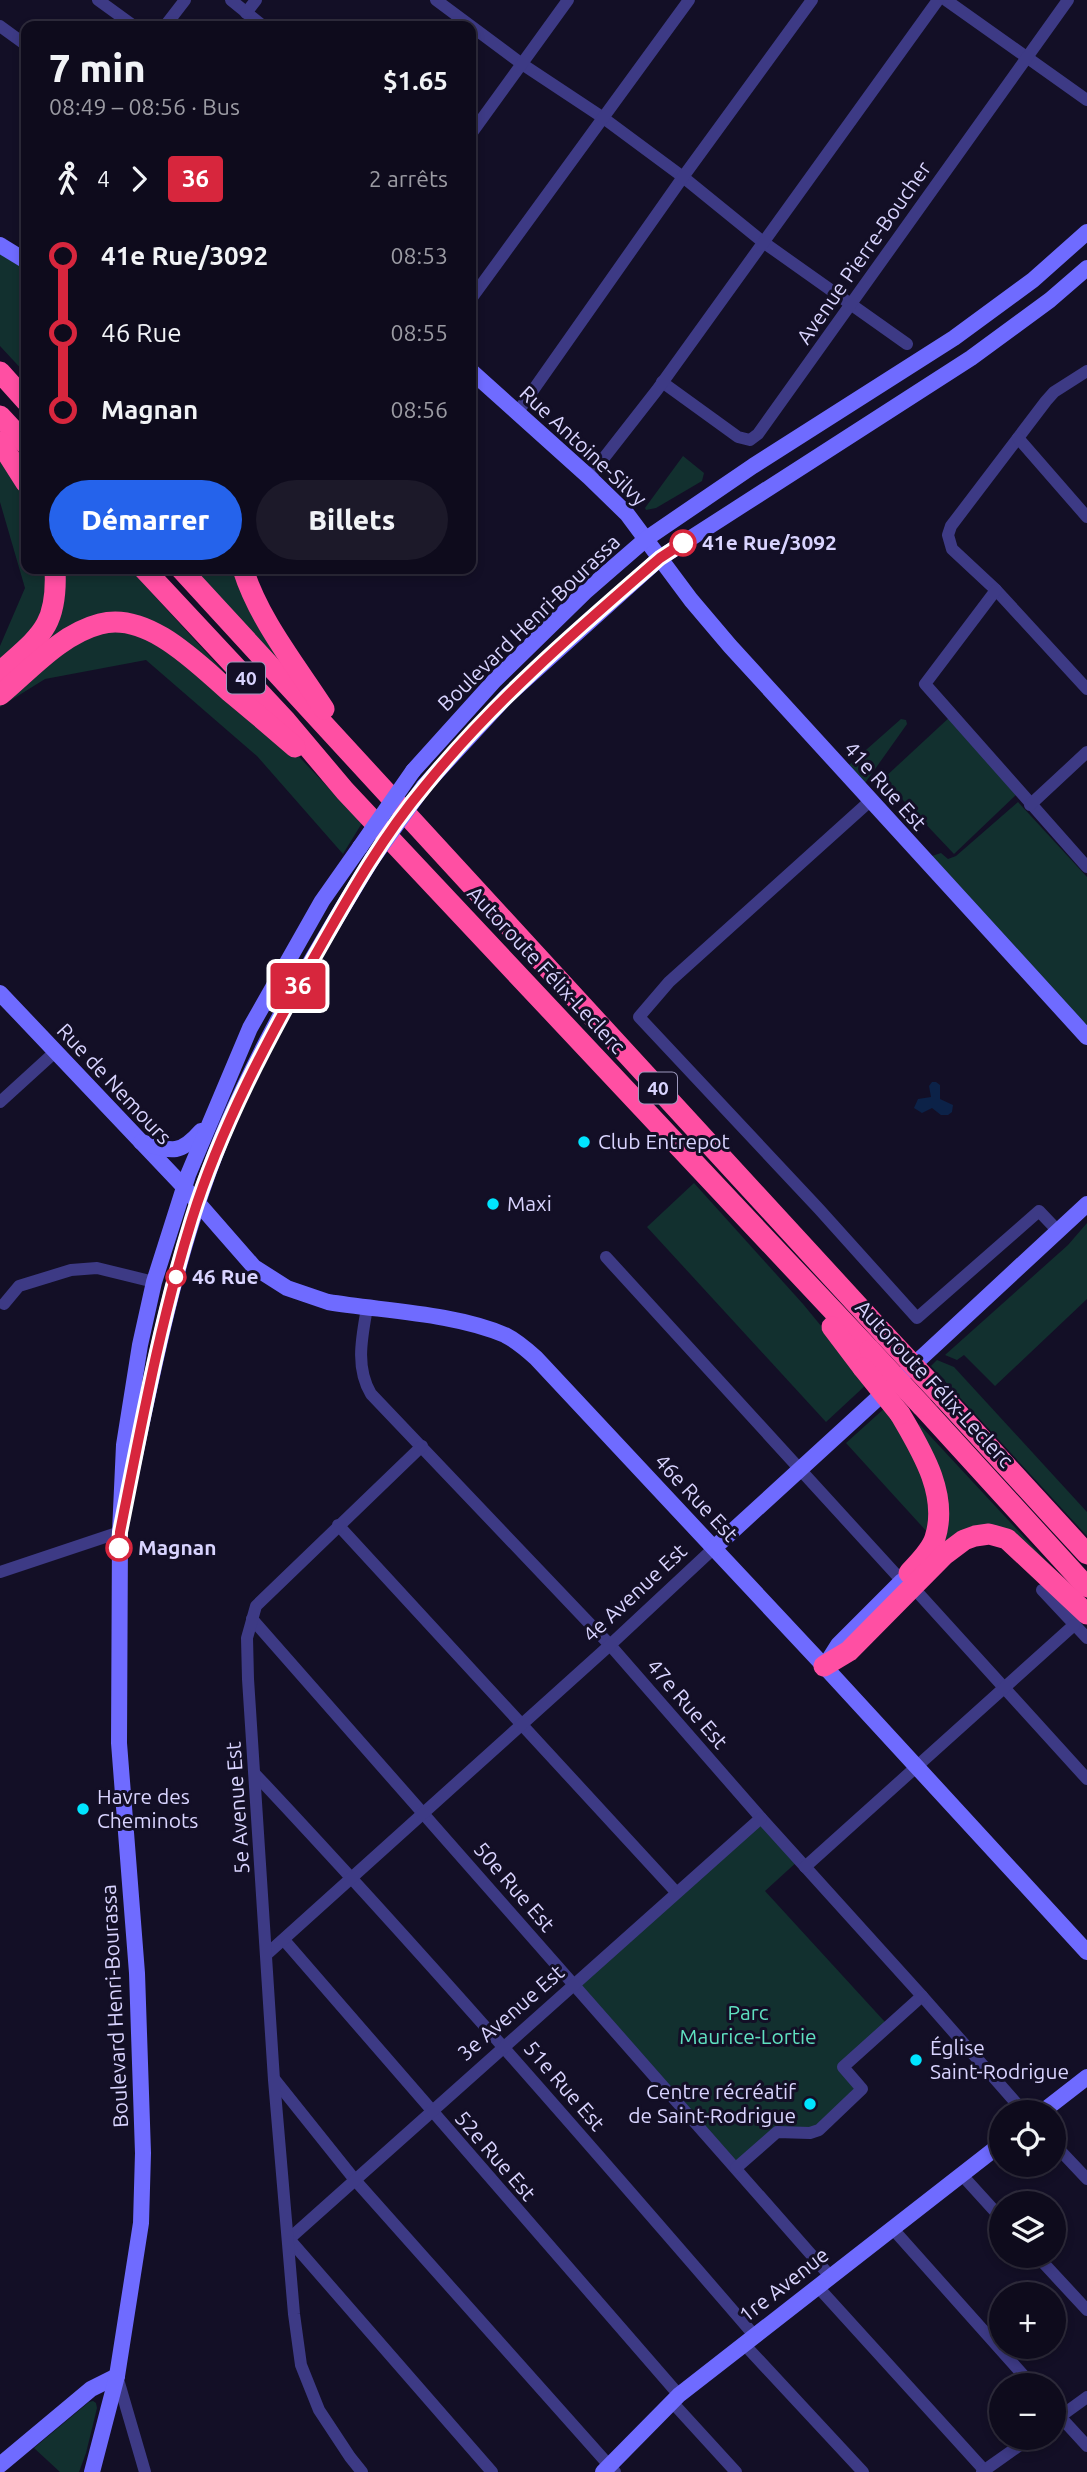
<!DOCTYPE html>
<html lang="fr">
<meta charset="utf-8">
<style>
:root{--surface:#0e0b1c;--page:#1c1929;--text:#f1f3f6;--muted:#9b9ba3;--line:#2e2b3b;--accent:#2563eb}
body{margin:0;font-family:Ubuntu,sans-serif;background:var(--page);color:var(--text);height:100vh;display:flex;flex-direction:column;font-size:26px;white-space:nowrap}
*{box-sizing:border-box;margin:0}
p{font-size:23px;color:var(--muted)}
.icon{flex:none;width:38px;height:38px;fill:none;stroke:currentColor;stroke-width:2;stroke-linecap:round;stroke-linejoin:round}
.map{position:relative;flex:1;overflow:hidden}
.side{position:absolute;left:21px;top:21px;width:455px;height:553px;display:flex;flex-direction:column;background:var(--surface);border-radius:14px;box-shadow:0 4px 10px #0003,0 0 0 2px var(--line)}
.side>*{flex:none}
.badge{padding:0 14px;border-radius:5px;font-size:24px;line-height:46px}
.buttons{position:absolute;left:989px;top:2100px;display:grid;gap:14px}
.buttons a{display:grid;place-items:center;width:77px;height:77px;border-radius:50%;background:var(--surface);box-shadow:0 4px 10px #0003,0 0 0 2px var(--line);font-size:35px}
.map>.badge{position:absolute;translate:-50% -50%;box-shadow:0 0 0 4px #fff}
.legs{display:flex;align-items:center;gap:10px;height:77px;padding:0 28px;font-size:23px}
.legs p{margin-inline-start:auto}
.head{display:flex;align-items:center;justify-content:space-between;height:119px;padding:0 28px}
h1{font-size:38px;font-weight:800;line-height:52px}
.cta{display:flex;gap:14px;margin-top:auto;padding:14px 28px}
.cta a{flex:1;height:80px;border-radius:42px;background:var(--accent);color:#fff;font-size:28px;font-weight:800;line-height:80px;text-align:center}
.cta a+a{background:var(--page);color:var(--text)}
ul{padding:0 28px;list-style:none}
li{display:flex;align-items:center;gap:24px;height:77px;font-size:26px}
li i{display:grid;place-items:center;width:10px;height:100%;margin:0 9px;background:currentColor}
li i::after{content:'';width:18px;height:18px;margin:-9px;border:5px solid;border-radius:50%;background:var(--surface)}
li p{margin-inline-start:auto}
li:first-child i{background:linear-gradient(#0000 50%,currentColor 0)}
li:last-child i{background:linear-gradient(currentColor 50%,#0000 0)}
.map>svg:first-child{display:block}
.green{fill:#12302f}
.water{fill:#0c2248}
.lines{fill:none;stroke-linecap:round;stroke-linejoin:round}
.street{stroke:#3d3a85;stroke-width:12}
.secondary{stroke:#6f6bff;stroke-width:16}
.highway{stroke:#ff4fa3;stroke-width:21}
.secondary-bridge{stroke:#6f6bff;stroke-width:16}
.highway-bridge{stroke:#ff4fa3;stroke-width:21}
.line-1-casing{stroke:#fff;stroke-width:16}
.line-1{stroke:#d7263d;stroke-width:10}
.stop-1-dot{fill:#fff;stroke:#d7263d;stroke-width:3.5}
.poi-dot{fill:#00e5ff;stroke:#130f26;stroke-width:2.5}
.labels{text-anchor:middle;stroke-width:6;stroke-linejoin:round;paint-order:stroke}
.shield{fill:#130f26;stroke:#9e99be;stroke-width:2}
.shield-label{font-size:19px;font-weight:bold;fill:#d9d4ff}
.street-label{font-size:21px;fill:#d9d4ff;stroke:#130f26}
.stop-label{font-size:21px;font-weight:bold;fill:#d9d4ff;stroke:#130f26;text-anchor:start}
.poi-label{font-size:21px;fill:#d9d4ff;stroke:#130f26;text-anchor:start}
.park-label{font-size:21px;fill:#5fe0c0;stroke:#130f26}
</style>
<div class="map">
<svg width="1087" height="2472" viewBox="0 0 1087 2472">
<rect width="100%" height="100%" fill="#130f26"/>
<g class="green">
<path d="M0 253 26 270V374L0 346Z"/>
<path d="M0 455 26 501V569H50L39 625 0 666V646L25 588 0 502Z"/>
<path d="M683 456 704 473 702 481 656 508 646 510 645 508Z"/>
<path d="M62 569H130L234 683 152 626 44 642Z"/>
<path d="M194 569H238L291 674Z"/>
<path d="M93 629 140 630 285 742 362 823 343 854 257 756 146 660 45 679 0 707V705Z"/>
<path d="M952 715 1019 792 954 854 883 779Z"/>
<path d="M901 719 906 720 907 724 863 786 849 765Z"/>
<path d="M1018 802 1087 877V1029L929 857 941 853 948 859 956 856Z"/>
<path d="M694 1183 803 1304 868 1383 826 1422 647 1227Z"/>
<path d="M1087 1223V1299L995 1386 964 1355 957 1360 945 1355 1068 1245Z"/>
<path d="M937 1360 954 1367 1087 1512V1536L931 1366Z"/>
<path d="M886 1407 932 1493 929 1534 846 1443Z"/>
<path d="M919 1424 1049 1564 1046 1566 1024 1545 940 1543 914 1428Z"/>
<path d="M761 1818 799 1860 765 1891 885 2022 844 2067 862 2089 819 2130 777 2132 736 2168 574 1985Z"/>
<path d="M93 2401 96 2403 97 2408 86 2453 79 2472H60L34 2448 89 2402Z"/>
</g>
<path class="water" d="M932 1082H936L940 1085V1099L953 1105 952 1112 948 1115H941L932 1108 922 1113 914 1108 918 1099 931 1097 929 1086Z"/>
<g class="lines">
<g class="street">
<path d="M98 0 134 26"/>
<path d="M231 0 263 26"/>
<path d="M436 0 522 64 602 117 683 177 763 242 907 344"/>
<path d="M946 0 1087 100"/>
<path d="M246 13 256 0"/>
<path d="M0 26 26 45"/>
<path d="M165 26 185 0"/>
<path d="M471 134 568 0"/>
<path d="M471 299 689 0"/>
<path d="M1087 371 1054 392 1046 401 951 526 948 535 952 549 996 590 1087 689"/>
<path d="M662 382 738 437 750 440 758 434 1068 0"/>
<path d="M517 413 683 177 812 0"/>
<path d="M1018 438 1087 517"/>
<path d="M589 477 657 390 938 0"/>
<path d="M996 590 925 684 1087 867"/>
<path d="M870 801 669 982 639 1017 819 1209 917 1318 1039 1211 1058 1231"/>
<path d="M1030 805 1087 752"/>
<path d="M0 1102 55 1052"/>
<path d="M606 1257 902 1581"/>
<path d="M4 1304 19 1286 71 1270 97 1268 154 1282"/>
<path d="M367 1308C362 1337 355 1367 371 1394L610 1645 761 1818 922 1996 1024 2112"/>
<path d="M338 1525 676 1892"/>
<path d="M0 1572 120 1532"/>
<path d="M1042 1590 1087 1638"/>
<path d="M920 1595 1087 1779"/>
<path d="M252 1619 830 2276"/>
<path d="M255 1774C426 1956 590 2145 754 2335"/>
<path d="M805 1867 1074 1625"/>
<path d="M284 1940 679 2395"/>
<path d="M267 1954 610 1645 714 1548"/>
<path d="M275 2080 355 2180 615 2472"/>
<path d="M1054 2144 1087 2179"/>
<path d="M736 2168 777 2132 810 2133 819 2130 862 2089 843 2067 922 1996"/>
<path d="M961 2174 1001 2218"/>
<path d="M892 2228 1032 2385"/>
<path d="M289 2239 761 1818"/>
<path d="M289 2239 492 2472"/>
<path d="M1037 2256 1087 2310"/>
<path d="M817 2286 986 2472"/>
<path d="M743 2343 863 2472"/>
<path d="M117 2376 145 2472"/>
<path d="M672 2402 736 2472"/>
<path d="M1054 2410 1087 2446"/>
<path d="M1054 2421 1087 2397"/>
<path d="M362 2472 350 2457 319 2410 301 2365 294 2314 274 2080 248 1679 247 1638 256 1606 422 1446"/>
<path d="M982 2472 1030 2438"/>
</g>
<g class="secondary">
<path d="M0 245 26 261"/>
<path d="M471 371 589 477 627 514 691 600 730 646 1087 1037"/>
<path d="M413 771 495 680 585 592 646 539 753 466 954 338 1033 280 1087 232"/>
<path d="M424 786 507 696 660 558 971 358 1050 300 1087 268"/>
<path d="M0 993 184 1187 254 1267 287 1288 328 1302C383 1311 454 1313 505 1335 517 1341 526 1349 536 1358L824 1666 1087 1952"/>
<path d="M141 1142C171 1151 179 1156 201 1131"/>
<path d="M907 1371 1087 1204"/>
<path d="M130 1479C155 1359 179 1238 227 1125 266 1033 320 945 372 859"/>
<path d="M714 1548 890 1387"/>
<path d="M826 1664 838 1645 902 1581"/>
<path d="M1042 2112 1087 2077"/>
<path d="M0 2465 91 2389 117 2376"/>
<path d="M92 2472 117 2376 141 2223 143 2153 137 1973 119 1743 120 1532 124 1445 140 1345 154 1282 188 1175 250 1028 322 901 360 847"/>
<path d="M603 2472 679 2395 1001 2144"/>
</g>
<g class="highway">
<path d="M0 372 26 401"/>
<path d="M0 416 26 444"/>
<path d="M0 442 26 483"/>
<path d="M144 569 286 721 345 791 870 1350"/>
<path d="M181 569 884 1334"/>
<path d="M243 569C259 620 295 664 324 709"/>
<path d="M0 672C40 636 58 627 55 569"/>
<path d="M0 695C30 670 61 634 100 624 147 611 197 663 229 691 251 709 273 728 295 747"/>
<path d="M832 1327 863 1368"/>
<path d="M944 1398 1087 1554"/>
<path d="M922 1406 1087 1587"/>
<path d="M900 1414C921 1450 949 1494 935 1538 931 1551 918 1563 909 1573"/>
<path d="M824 1666 849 1651 944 1555 964 1540 975 1536 989 1534 1007 1539 1087 1614"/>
</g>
<g class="secondary-bridge">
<path d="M360 847 413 771"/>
<path d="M372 859 424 786"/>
</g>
<g class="highway-bridge">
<path d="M884 1334 944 1398"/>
<path d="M870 1350 922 1406"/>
<path d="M863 1368 900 1414"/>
</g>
</g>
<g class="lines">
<defs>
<path id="line-1" d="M119 1548 120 1532C141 1427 160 1322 192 1219 221 1126 268 1039 316 954 349 896 382 837 425 786 494 701 578 629 660 558L683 543"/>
</defs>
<use href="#line-1" class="line-1-casing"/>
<use href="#line-1" class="line-1"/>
</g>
<g class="stop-1-dot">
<circle cx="683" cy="543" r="12"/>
<circle cx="176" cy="1277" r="9"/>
<circle cx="119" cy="1548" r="12"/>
</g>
<g class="poi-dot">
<circle cx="584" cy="1142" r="7"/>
<circle cx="493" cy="1204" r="7"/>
<circle cx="83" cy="1809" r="7"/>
<circle cx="916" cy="2060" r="7"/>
<circle cx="810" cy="2104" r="7"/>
</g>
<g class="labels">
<g class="shield">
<rect x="227" y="662.5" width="38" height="31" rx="5"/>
<rect x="639" y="1072.5" width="38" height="31" rx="5"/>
</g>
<g class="shield-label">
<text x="246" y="685">40</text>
<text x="658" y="1095">40</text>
</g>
<g class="street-label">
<text transform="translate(864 253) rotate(-55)" y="7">Avenue Pierre-Boucher</text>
<text transform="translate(583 446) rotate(43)" y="7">Rue Antoine-Silvy</text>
<text transform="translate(529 623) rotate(-44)" y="7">Boulevard Henri-Bourassa</text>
<text transform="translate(885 786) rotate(48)" y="7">41e Rue Est</text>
<text transform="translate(546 970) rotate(47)" y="7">Autoroute Félix-Leclerc</text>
<text transform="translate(114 1084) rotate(47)" y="7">Rue de Nemours</text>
<text transform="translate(934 1384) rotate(47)" y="7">Autoroute Félix-Leclerc</text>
<text transform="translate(696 1498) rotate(47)" y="7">46e Rue Est</text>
<text transform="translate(635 1593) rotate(-43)" y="7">4e Avenue Est</text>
<text transform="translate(687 1704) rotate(49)" y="7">47e Rue Est</text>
<text transform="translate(238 1808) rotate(-94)" y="7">5e Avenue Est</text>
<text transform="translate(514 1887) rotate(49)" y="7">50e Rue Est</text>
<text transform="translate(115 2006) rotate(-93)" y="7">Boulevard Henri-Bourassa</text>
<text transform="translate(511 2013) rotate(-41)" y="7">3e Avenue Est</text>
<text transform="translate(564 2086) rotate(49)" y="7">51e Rue Est</text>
<text transform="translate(495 2156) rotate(49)" y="7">52e Rue Est</text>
<text transform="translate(784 2285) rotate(-38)" y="7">1re Avenue</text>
</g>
<g class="stop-label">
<text x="702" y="550">41e Rue/3092</text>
<text x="192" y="1284">46 Rue</text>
<text x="138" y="1555">Magnan</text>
</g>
<g class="poi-label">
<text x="598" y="1149">Club Entrepot</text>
<text x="507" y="1211">Maxi</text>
<text x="97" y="1804">Havre des<tspan x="97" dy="24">Cheminots</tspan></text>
<text x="930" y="2055">Église<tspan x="930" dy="24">Saint-Rodrigue</tspan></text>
<text x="796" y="2099" text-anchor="end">Centre récréatif<tspan x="796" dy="24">de Saint-Rodrigue</tspan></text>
</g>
<g class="park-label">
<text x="748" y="2020">Parc<tspan x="748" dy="24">Maurice-Lortie</tspan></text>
</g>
</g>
</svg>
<div class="buttons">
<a><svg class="icon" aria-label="locate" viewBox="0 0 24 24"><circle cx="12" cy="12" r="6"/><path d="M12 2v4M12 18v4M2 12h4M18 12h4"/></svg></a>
<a><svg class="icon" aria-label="layers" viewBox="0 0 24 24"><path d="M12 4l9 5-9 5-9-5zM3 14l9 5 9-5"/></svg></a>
<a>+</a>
<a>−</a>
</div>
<b class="badge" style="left:298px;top:986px;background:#d7263d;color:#fff">36</b>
<section class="side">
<div class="head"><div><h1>7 min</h1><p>08:49 – 08:56 · Bus</p></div><b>$1.65</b></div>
<div class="legs"><svg class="icon" aria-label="walk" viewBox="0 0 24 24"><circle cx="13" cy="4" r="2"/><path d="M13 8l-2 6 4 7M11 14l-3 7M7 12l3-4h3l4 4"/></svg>4<svg class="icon" aria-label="forward" viewBox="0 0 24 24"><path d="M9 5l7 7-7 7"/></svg><b class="badge" style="background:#d7263d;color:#fff">36</b><p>2 arrêts</p></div>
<ul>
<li><i style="color:#d7263d"></i><b>41e Rue/3092</b><p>08:53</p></li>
<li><i style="color:#d7263d"></i><span>46 Rue</span><p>08:55</p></li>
<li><i style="color:#d7263d"></i><b>Magnan</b><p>08:56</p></li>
</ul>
<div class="cta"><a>Démarrer</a><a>Billets</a></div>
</section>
</div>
